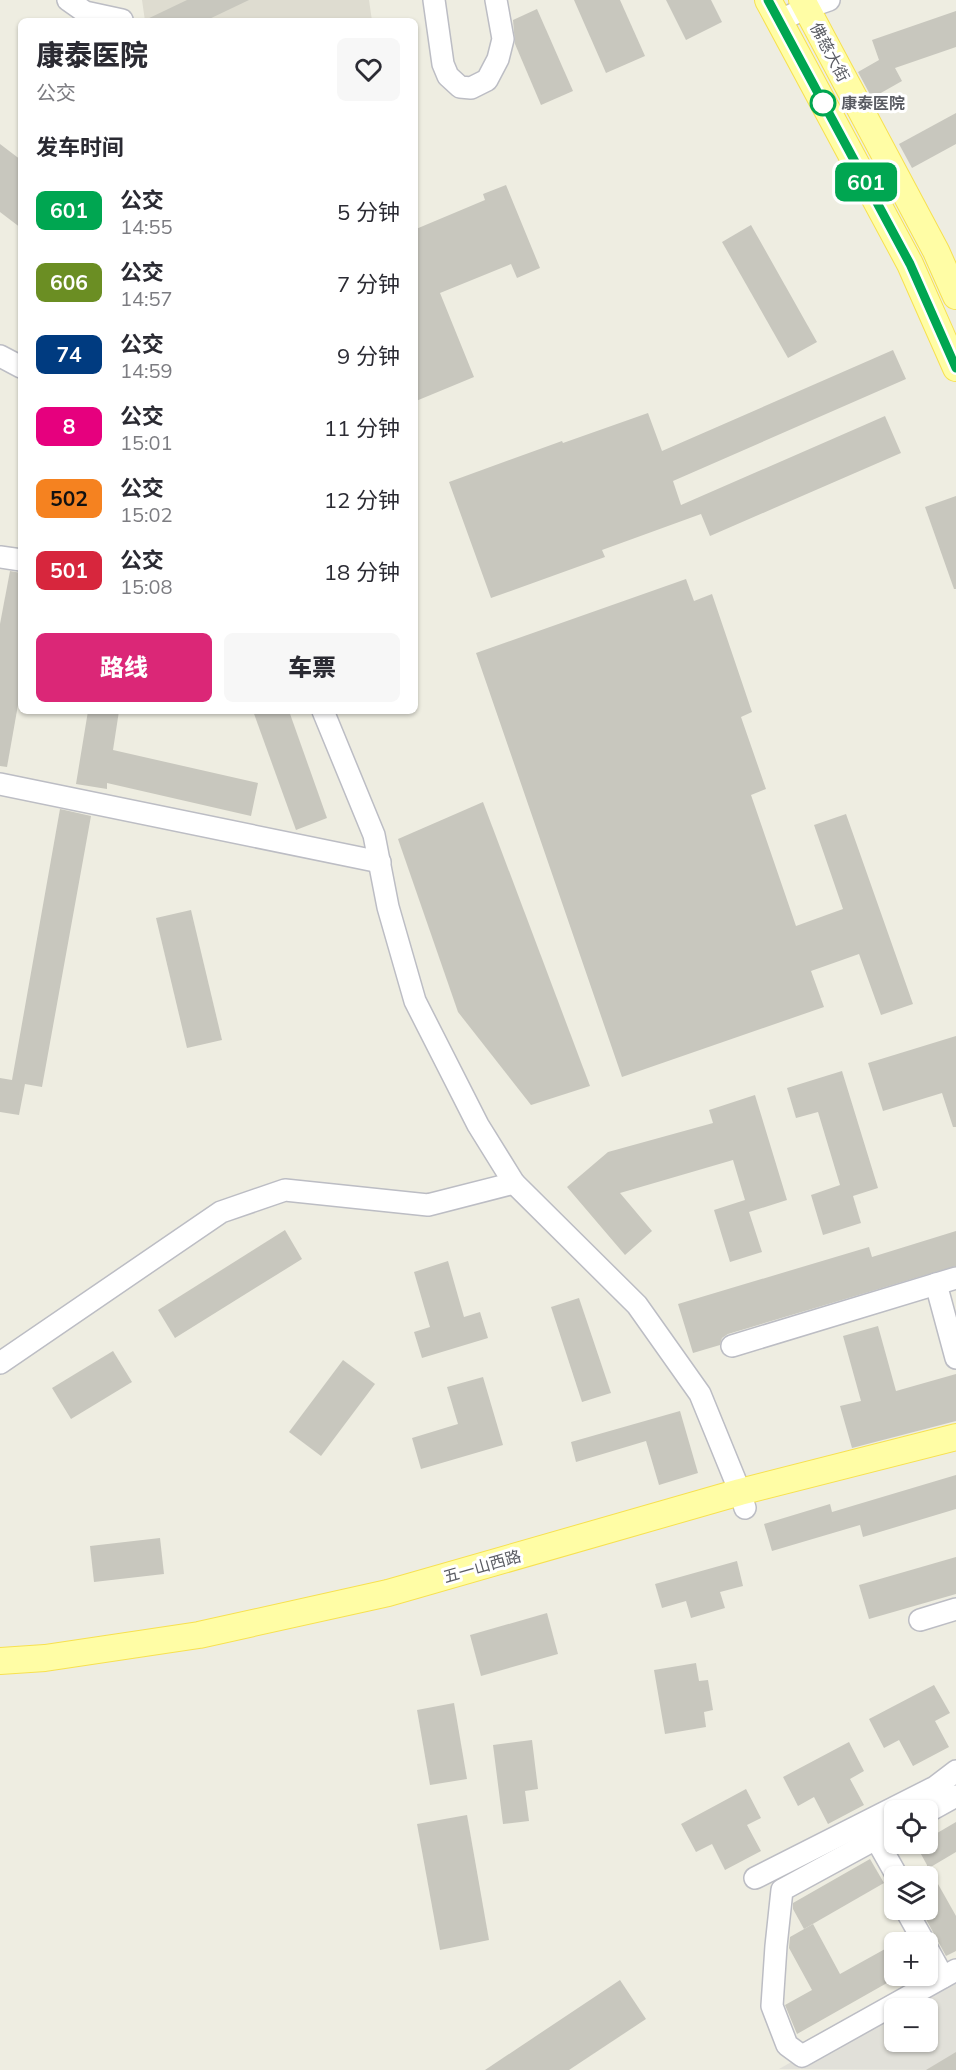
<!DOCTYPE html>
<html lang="zh">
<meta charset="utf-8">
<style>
:root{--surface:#fff;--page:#f7f7f7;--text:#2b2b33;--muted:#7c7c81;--accent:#db2777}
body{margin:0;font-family:Mulish,"Noto Sans SC",sans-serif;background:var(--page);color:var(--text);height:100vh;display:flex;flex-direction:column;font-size:22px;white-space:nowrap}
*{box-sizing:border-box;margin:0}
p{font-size:20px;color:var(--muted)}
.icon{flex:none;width:33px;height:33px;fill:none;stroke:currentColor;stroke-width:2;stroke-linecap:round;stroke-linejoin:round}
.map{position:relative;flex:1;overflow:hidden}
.drawer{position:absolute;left:18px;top:18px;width:400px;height:696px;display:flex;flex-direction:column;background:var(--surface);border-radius:9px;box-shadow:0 2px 4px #0004}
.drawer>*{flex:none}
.badge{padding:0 12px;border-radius:9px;font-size:21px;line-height:39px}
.fabs{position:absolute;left:884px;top:1800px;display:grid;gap:12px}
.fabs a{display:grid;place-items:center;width:54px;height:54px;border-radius:9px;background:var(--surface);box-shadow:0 2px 4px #0004;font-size:30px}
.map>.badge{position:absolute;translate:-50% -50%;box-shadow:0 0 0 3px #fff}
h2{padding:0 18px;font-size:22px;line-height:54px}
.round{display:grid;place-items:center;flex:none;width:63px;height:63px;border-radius:9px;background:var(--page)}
.summary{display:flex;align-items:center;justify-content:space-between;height:102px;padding:0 18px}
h1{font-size:28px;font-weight:800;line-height:45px}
.button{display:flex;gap:12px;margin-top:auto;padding:12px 18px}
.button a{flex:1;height:69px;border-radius:9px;background:var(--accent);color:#fff;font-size:24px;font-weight:800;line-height:69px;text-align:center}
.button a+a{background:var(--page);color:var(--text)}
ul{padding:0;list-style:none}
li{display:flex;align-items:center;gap:18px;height:72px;padding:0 18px}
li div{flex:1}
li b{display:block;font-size:22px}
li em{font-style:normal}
li .badge{min-width:66px;font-weight:700;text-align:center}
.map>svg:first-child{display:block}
.industrial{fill:#e1e0d9;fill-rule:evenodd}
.education{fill:#dedcd0}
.building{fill:#c8c7be}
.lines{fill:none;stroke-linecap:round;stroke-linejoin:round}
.minor-casing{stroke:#bcbdc4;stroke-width:24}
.major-casing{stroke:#f7e150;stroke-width:28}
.minor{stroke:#fff;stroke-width:21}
.major{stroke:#fffda5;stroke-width:26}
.line-casing{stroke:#fff;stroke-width:14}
.line{stroke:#00a651;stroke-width:9}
.stop-dot{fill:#fff;stroke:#00a651;stroke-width:3}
.labels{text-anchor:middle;stroke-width:6;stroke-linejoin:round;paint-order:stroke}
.street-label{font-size:16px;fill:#5a5c63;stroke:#fff}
.stop-label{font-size:16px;font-weight:bold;fill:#5a5c63;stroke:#fff;text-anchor:start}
</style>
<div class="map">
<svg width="956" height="2070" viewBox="0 0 956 2070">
<rect width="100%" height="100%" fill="#eeede1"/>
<path class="industrial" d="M956 1970V2070L779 2069ZM894 2008H927V2042H894Z"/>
<path class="education" d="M142 0H369L372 21H145Z"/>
<g class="building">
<path d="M187 0H249L205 21H143Z"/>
<path d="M574 0H620L645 56 606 73Z"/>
<path d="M666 0H711L722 22 686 40Z"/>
<path d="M537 9 573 91 541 105 515 44 513 20Z"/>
<path d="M956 11V47L895 68 902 81 872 98 858 72 879 60 872 40Z"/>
<path d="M956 113V144L912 168 899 144Z"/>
<path d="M0 144 21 160V228L0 212Z"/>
<path d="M506 185 540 268 517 278 511 264 440 293 474 377 416 401V229L485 200 483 194Z"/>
<path d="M751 225 817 342 788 358 722 242Z"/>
<path d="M893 350 906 379 673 481 681 505 885 416 901 453 710 536 701 514 602 550 605 557 491 598 449 482 562 441 563 443 648 413 662 451Z"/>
<path d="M956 496V589H954L925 507Z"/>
<path d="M10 571 21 573V688L7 767 0 766V624Z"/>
<path d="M686 579 694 601 712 594 752 712 741 717 766 789 751 795 796 926 843 909 814 825 846 814 913 1004 881 1015 859 954 811 971 824 1007 622 1077 476 653Z"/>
<path d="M88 711H119L113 750 258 783 251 816 107 783V789L76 784Z"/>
<path d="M253 711H289L327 818 296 830Z"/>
<path d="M483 802 590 1086 531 1105 458 1012 398 839Z"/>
<path d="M60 809 91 816 42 1087 25 1084 19 1115 0 1112V1078L12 1080Z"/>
<path d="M191 910 222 1040 187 1048 156 918Z"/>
<path d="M956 1036V1127H953L942 1093 883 1111 868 1063Z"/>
<path d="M842 1071 878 1188 853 1196 861 1223 823 1235 811 1195 840 1185 818 1112 796 1118 787 1088Z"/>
<path d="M755 1095 787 1200 749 1212 762 1252 730 1262 714 1210 745 1200 733 1160 620 1193 652 1231 625 1255 567 1187 608 1152 713 1123 709 1110Z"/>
<path d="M285 1230 302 1259 175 1338 158 1310Z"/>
<path d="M956 1231V1266L728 1334 722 1338 720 1345 693 1353 678 1304 869 1247 872 1257Z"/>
<path d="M448 1261 464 1317 480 1312 488 1338 422 1358 414 1332 430 1327 414 1272Z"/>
<path d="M579 1298 611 1393 582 1402 551 1307Z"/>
<path d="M878 1326 896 1391 956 1374V1421L852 1448 840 1406 861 1401 843 1336Z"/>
<path d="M113 1351 132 1382 71 1419 52 1388Z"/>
<path d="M343 1360 375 1384 321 1456 289 1432Z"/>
<path d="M483 1377 503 1445 421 1469 412 1438 458 1424 447 1387Z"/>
<path d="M680 1411 698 1473 659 1485 646 1441 576 1462 571 1442Z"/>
<path d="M956 1475V1509L863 1537 860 1525 772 1551 764 1524 830 1504 832 1512Z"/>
<path d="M160 1538 164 1574 94 1582 90 1546Z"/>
<path d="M956 1557V1594L869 1619 859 1585Z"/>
<path d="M737 1561 743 1586 720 1592 725 1608 691 1618 686 1601 662 1608 655 1584Z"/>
<path d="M547 1613 558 1654 481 1676 470 1635Z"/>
<path d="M696 1663 699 1681 708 1680 713 1710 704 1712 706 1727 665 1734 654 1670Z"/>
<path d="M934 1685 950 1713 935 1721 949 1747 913 1766 899 1740 884 1748 869 1719Z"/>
<path d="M454 1703 467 1779 430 1785 417 1710Z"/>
<path d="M532 1740 538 1789 525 1791 529 1821 503 1824 493 1745Z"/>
<path d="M849 1742 864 1771 850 1779 864 1805 828 1824 814 1797 798 1806 783 1777Z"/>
<path d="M746 1789 761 1818 747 1825 761 1851 725 1870 712 1844 696 1852 681 1824Z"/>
<path d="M467 1815 489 1940 440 1950 417 1824Z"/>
<path d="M956 1822V1852L929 1868 956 1916V1951L946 1956 921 1910H927V1865L916 1845 927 1844V1839Z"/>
<path d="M870 1859 884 1883 804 1929 793 1909V1903Z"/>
<path d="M813 1924 840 1974 894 1944V1979L797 2034 785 2005 812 1990 789 1948 790 1937Z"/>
<path d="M620 1980 646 2019 569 2070H485Z"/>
<path d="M956 2052V2070H926Z"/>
</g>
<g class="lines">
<defs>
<g id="minor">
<path d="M68 0 85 12 122 20"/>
<path d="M434 0 443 64 448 76 460 87 471 88 487 80 498 59 503 39 496 0"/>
<path d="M779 21 806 8 829 0"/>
<path d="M0 356 21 367"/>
<path d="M0 557 21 560"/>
<path d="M323 711 374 835 388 907 415 1001 478 1125 514 1183 637 1305 700 1394 740 1492 745 1508"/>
<path d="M0 784 380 862"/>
<path d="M936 1284 956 1358"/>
<path d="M732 1346 956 1278"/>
<path d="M0 1363 221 1212 285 1190 428 1205 514 1183"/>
<path d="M920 1620 956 1609"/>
<path d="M927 1812 956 1796"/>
<path d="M894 1829 782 1890 776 1946 772 2006 787 2045 802 2056 956 1970"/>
<path d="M876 1839 897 1876"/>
<path d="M755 1878 935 1787 956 1771"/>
<path d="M906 1910 924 1942"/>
<path d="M927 1948 943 1977"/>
</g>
<g id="major">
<path d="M768 0 910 264 956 368"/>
<path d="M802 0 936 251 956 296"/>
<path d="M0 1661 45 1658 199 1635 388 1593 740 1492 956 1437"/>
</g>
</defs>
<use href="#minor" class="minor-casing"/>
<use href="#major" class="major-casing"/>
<use href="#minor" class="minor"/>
<use href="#major" class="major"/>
</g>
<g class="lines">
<defs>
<path id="line" d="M768 0 910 264 956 368"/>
</defs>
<use href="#line" class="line-casing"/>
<use href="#line" class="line"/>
</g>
<circle class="stop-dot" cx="823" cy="103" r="12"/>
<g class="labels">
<g class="street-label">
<text transform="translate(830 52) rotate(62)" y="6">佛慈大街</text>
<text transform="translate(482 1566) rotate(-16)" y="6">五一山西路</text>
</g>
<g class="stop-label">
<text x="841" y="109">康泰医院</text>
</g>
</g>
</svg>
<div class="fabs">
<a><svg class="icon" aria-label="locate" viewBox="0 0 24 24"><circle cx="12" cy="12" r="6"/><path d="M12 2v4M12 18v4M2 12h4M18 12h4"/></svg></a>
<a><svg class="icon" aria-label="layers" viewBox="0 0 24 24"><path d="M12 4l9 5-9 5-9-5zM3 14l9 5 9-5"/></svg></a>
<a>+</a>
<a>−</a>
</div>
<b class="badge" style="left:866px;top:182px;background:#00a651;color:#fff">601</b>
<section class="drawer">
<div class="summary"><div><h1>康泰医院</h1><p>公交</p></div><a class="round"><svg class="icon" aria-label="heart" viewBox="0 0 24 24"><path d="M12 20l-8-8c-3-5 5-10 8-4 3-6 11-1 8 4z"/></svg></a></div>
<h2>发车时间</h2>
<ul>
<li><span class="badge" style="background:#00a651;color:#fff">601</span><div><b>公交</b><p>14:55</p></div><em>5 分钟</em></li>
<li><span class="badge" style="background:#6b8e23;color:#fff">606</span><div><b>公交</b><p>14:57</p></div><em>7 分钟</em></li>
<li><span class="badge" style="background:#003b80;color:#fff">74</span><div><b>公交</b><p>14:59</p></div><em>9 分钟</em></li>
<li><span class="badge" style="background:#e6007e;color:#fff">8</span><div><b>公交</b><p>15:01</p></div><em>11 分钟</em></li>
<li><span class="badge" style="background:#f58220;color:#111">502</span><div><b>公交</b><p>15:02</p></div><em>12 分钟</em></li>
<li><span class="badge" style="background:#d7263d;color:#fff">501</span><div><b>公交</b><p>15:08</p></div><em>18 分钟</em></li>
</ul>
<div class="button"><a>路线</a><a>车票</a></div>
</section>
</div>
